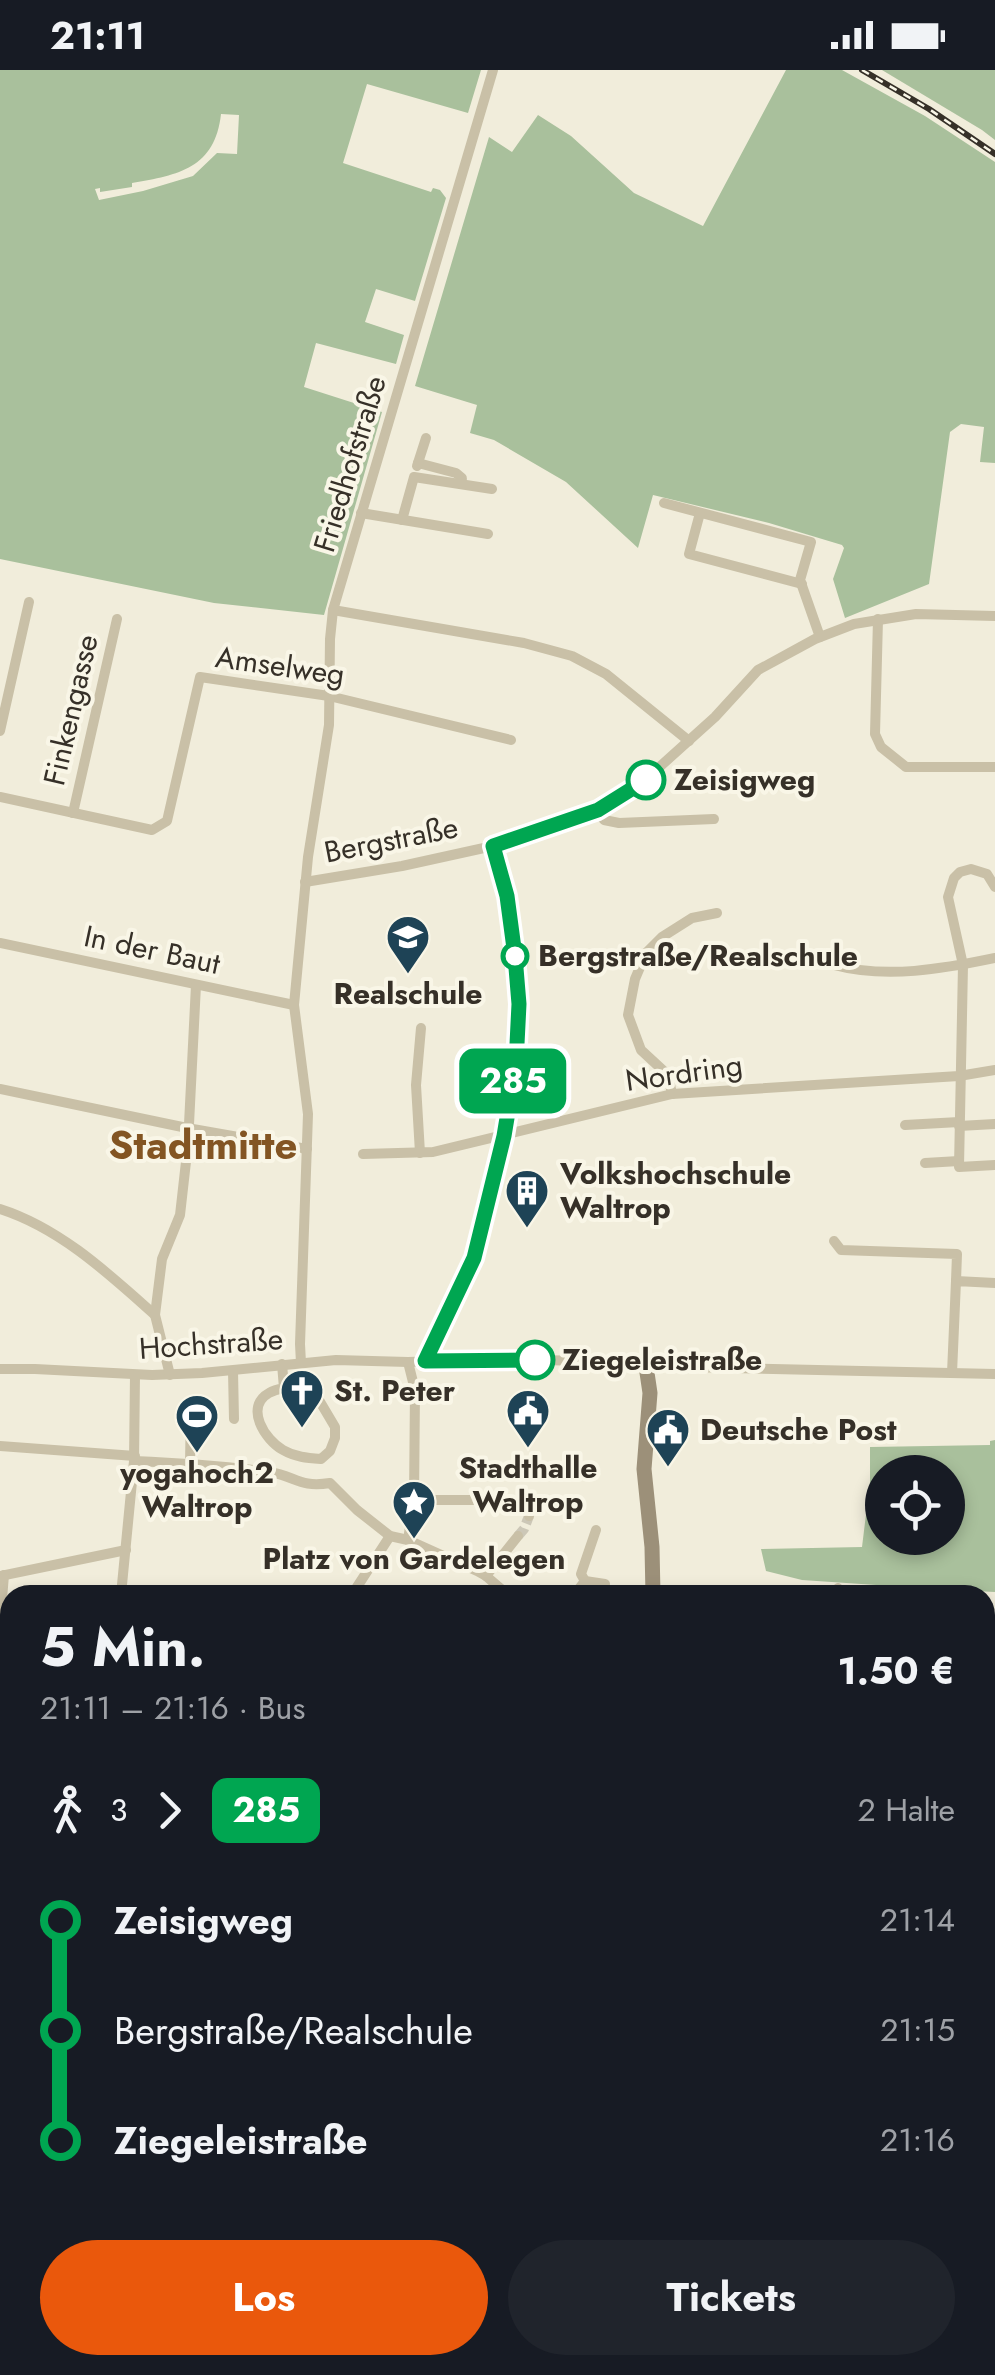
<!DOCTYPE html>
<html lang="de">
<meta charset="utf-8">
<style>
:root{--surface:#171b24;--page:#20242c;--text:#f1f3f6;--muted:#9ea1a6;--accent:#ea580c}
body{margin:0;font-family:Jost,sans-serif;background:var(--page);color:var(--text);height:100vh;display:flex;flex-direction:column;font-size:38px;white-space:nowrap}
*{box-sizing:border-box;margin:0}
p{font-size:32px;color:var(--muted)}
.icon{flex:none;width:55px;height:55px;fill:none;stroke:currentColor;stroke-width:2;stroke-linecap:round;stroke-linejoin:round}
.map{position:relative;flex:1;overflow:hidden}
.drawer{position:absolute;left:0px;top:1515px;width:995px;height:790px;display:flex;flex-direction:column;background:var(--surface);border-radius:30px 30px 0 0;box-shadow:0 5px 15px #0003}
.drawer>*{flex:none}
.badge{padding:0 20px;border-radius:15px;font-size:35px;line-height:65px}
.buttons{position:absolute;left:865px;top:1385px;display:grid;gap:20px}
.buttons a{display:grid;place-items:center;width:100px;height:100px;border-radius:50%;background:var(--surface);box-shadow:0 5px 15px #0003;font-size:50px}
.map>.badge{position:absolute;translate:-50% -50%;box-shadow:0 0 0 5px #fff}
.legs{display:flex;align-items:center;gap:15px;height:110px;padding:0 40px;font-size:32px}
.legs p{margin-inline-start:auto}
.headline{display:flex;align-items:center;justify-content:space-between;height:170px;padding:0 40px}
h1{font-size:55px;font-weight:700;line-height:75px}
.action{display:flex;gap:20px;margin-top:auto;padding:20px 40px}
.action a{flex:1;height:115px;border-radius:60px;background:var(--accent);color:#fff;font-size:40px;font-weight:700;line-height:115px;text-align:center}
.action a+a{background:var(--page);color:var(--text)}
ul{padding:0 40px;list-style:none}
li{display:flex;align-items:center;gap:35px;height:110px;font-size:38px}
li i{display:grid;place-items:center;width:15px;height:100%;margin:0 12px;background:currentColor}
li i::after{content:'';width:25px;height:25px;margin:-12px;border:8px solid;border-radius:50%;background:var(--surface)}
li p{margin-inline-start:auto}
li:first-child i{background:linear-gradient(#0000 50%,currentColor 0)}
li:last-child i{background:linear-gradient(currentColor 50%,#0000 0)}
.status{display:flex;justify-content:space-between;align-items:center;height:70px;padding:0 50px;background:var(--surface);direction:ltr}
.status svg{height:28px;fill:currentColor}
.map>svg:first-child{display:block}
.green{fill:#a9c09c;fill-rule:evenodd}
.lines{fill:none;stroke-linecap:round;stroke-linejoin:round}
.street-tunnel{stroke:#ccc7b7;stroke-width:10;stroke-dasharray:10 5;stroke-linecap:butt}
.street{stroke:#c9c0a7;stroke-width:10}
.secondary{stroke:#9c9079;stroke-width:15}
.rail-casing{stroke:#363028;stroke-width:6}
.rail{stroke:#f9f6e7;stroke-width:2.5;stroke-dasharray:8;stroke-linecap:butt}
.line-1-casing{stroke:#fff;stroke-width:22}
.line-1{stroke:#00a651;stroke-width:15}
.stop-1-dot{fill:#fff;stroke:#00a651;stroke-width:5}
.labels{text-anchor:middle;stroke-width:8;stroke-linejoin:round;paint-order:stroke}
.street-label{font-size:30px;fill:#363028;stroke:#f9f6e7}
.stop-label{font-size:30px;font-weight:bold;fill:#363028;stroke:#f9f6e7;text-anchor:start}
.poi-label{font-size:30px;font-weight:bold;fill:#363028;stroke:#f9f6e7}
.district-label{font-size:40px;font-weight:bold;fill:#835523;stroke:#f9f6e7}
</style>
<div class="status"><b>21:11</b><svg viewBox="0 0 49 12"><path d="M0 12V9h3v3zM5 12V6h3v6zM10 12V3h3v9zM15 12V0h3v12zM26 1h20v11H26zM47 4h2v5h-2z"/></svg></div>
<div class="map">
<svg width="995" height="2305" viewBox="0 0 995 2305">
<rect width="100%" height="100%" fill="#f1eddb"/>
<g class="green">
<path d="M0 0H481L468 43 367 14 343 93 431 122 433 118 440 120 446 128 415 231 376 219 365 252 404 265 396 294 316 273 304 317 382 342 324 545 214 533 0 489ZM221 44 239 45 237 84 217 83 193 106 143 121 99 130 95 119 100 118V122L132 117V113C179 105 215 98 221 44Z"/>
<path d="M786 0H842L925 46 995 92V393L980 392 984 357 961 354 950 362 929 514 845 548 833 509 844 478 842 475 769 453 653 425 638 478 566 412 494 370 470 363 477 335 415 316 489 67 512 82 538 45 571 66 634 123 703 156Z"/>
<path d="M882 0H995V70L982 60Z"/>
<path d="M995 1370V1522L955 1520 950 1523 896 1520 891 1516 802 1510 766 1501 761 1479 862 1477 870 1412V1377L990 1375V1371ZM882 1402H948V1468H882Z"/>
<path d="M0 1822 10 1823V2041L0 2037Z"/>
<path d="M623 2295H853L862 2305H622Z"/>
</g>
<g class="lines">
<path class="street-tunnel" d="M518 1466 524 1459 529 1446"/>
<g class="street">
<path d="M418 393 456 403 462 408 461 414"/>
<path d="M417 396 426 368"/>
<path d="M664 433 811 472 800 510 820 567"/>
<path d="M361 443 488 464"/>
<path d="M700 443 689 484 802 514"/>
<path d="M402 450 414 407 492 419"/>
<path d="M333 540 524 573 572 586 606 604 689 671"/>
<path d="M878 549 875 664 881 677 906 697H995"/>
<path d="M0 661 29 532"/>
<path d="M0 727 152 760 167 751 200 607 329 626 511 670"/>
<path d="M597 740 604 750 619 753 714 749"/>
<path d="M73 743 117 549"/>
<path d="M305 812 402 796 493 776 597 740 645 710 715 647 758 600 815 569 854 554 916 544 995 546"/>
<path d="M995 817 987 804 971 799 960 802 954 808 948 827 963 895 959 1097 995 1095"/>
<path d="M0 873 294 935"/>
<path d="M834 895C886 909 943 899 995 888"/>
<path d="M0 1019 187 1058 307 1079"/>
<path d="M672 1024 668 1005 641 980 628 945 635 909 646 883 662 867 692 848 717 843"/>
<path d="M905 1055 959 1052"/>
<path d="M959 1056 995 1054"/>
<path d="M420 1083 416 1015 421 958"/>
<path d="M363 1084 433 1082 672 1024 959 1006 995 1000"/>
<path d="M925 1093 959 1091"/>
<path d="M0 1139C60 1158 109 1204 155 1245"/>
<path d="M834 1171 841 1180 957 1184 956 1211"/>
<path d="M425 1291 473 1188 504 1066 516 994 519 934 515 886 507 826 493 776"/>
<path d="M408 1292 415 1320 414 1430 408 1470"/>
<path d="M301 1293 300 1274 308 1044 294 935 308 787 329 655 330 569 333 540 493 0"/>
<path d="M282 1294 284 1318 319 1330 335 1357V1368L330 1381 321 1389C307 1388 295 1387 283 1380 265 1370 244 1337 269 1323 274 1320 279 1319 284 1318"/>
<path d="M0 1299H35L152 1305 202 1303 336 1290 408 1292 502 1289 628 1292 646 1296 995 1304"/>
<path d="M233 1301 234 1349"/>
<path d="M952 1303 956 1211 995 1213"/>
<path d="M170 1305 155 1245 162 1189 180 1145 188 1074 196 915"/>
<path d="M0 1376 135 1386"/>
<path d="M134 1391C180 1393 224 1396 269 1402 296 1406 299 1418 330 1413L357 1440 390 1466 408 1470 477 1501 486 1506 508 1525"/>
<path d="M190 1393 191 1336"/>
<path d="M414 1430H494"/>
<path d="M529 1446 530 1441"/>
<path d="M0 1506 126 1480"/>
<path d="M486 1506 518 1466"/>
<path d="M585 1511 581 1504 596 1460"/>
<path d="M121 1525 134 1391 135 1305"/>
<path d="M354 1525 355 1520 390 1466"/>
<path d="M574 1525 585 1511 605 1514"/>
<path d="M836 1525 838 1518"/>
<path d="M878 1525 879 1520"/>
<path d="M0 1552 4 1505"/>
<path d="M985 1601H987L995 1588"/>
<path d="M985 1644 995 1648"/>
<path d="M985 1672 995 1675"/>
<path d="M0 1723 10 1724"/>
<path d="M985 1729 995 1731"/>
<path d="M985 1778 995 1752"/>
<path d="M985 1848 995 1852"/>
<path d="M985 1941 995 1945"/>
<path d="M985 2058 995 2061"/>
<path d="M0 2062 10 2066"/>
<path d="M985 2193 995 2197"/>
<path d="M0 2288 10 2291"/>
<path d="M24 2295 49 2302"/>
<path d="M503 2295 527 2305"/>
<path d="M865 2295 873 2305"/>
<path d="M188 2305 192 2295"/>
<path d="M351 2305 354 2295"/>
<path d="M463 2305 466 2295"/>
</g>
<g class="secondary">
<path d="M646 1296 650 1323 644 1399 652 1477 653 1525"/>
<path d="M0 1792H10"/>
<path d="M985 1869 995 1872"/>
<path d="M609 2305 610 2295"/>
</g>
<defs>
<path id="rail" d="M862 0 929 39 995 84"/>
</defs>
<use href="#rail" class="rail-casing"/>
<use href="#rail" class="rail"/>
</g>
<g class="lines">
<defs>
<path id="line-1" d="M535 1290 425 1291 474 1188 504 1066 516 994 519 934 515 886 507 826 493 776 598 740 646 710"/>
</defs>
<use href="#line-1" class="line-1-casing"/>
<use href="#line-1" class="line-1"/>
</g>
<defs>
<symbol id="school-pin" viewBox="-11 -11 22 30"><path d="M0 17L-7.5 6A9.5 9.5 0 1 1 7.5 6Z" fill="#1e4356" stroke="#f9f6e7"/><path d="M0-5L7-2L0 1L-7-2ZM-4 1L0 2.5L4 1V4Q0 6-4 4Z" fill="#fff"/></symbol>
<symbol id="building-pin" viewBox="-11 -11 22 30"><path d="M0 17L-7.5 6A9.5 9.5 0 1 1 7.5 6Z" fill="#1e4356" stroke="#f9f6e7"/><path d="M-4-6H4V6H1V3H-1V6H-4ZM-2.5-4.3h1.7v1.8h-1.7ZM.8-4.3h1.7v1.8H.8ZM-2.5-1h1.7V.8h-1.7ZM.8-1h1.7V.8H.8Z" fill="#fff"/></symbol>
<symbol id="church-pin" viewBox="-11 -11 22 30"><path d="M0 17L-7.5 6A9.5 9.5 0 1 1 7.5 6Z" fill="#1e4356" stroke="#f9f6e7"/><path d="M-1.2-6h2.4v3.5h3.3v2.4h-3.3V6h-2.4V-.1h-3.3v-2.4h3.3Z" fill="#fff"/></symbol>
<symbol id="civic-pin" viewBox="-11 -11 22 30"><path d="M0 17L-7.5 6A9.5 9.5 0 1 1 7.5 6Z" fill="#1e4356" stroke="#f9f6e7"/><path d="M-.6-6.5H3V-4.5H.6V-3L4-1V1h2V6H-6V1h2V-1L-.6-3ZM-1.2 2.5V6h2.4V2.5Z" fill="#fff"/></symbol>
<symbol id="stadium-pin" viewBox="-11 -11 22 30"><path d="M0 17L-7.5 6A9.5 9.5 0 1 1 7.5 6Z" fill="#1e4356" stroke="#f9f6e7"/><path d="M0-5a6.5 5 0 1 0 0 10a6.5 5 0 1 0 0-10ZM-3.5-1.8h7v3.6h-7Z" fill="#fff"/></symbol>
<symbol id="sight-pin" viewBox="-11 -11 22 30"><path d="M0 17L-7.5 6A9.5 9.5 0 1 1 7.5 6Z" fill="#1e4356" stroke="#f9f6e7"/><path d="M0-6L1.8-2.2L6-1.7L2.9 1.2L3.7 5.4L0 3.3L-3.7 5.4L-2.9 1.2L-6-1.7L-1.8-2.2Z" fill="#fff"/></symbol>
</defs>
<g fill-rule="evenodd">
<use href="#school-pin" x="383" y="842" width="50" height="68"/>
<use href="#building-pin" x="502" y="1096" width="50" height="68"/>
<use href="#church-pin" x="277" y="1296" width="50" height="68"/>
<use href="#civic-pin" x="503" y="1316" width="50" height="68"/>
<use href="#stadium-pin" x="172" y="1321" width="50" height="68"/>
<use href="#civic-pin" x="643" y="1335" width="50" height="68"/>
<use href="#sight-pin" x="389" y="1407" width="50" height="68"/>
</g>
<g class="stop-1-dot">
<circle cx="646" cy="710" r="18"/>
<circle cx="515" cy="886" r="12"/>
<circle cx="535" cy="1290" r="18"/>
</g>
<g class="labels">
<g class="street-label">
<text transform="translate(350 394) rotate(-73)" y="10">Friedhofstraße</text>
<text transform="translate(280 596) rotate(8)" y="10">Amselweg</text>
<text transform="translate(71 640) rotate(-77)" y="10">Finkengasse</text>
<text transform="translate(391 770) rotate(-11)" y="10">Bergstraße</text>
<text transform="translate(152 880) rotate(12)" y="10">In der Baut</text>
<text transform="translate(684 1003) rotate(-8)" y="10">Nordring</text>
<text transform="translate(211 1274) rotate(-4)" y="10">Hochstraße</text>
</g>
<g class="stop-label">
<text x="674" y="720">Zeisigweg</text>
<text x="538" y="896">Bergstraße/Realschule</text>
<text x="562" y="1300">Ziegeleistraße</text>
</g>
<g class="poi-label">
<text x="408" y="934">Realschule</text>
<text x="560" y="1114" text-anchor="start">Volkshochschule<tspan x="560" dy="34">Waltrop</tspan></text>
<text x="334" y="1331" text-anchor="start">St. Peter</text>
<text x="700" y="1370" text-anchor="start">Deutsche Post</text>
<text x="528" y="1408">Stadthalle<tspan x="528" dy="34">Waltrop</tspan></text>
<text x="197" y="1413">yogahoch2<tspan x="197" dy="34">Waltrop</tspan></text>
<text x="414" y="1499">Platz von Gardelegen</text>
</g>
<g class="district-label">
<text x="203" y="1089">Stadtmitte</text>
</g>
</g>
</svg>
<div class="buttons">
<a><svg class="icon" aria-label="locate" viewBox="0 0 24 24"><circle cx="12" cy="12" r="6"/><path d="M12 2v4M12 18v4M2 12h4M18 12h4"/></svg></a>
</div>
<b class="badge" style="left:513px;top:1011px;background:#00a651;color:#fff">285</b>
<section class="drawer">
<div class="headline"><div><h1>5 Min.</h1><p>21:11 – 21:16 · Bus</p></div><b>1.50 €</b></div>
<div class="legs"><svg class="icon" aria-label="walk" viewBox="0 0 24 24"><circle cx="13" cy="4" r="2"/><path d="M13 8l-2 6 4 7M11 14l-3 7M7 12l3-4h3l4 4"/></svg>3<svg class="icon" aria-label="forward" viewBox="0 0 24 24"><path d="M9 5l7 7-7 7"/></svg><b class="badge" style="background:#00a651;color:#fff">285</b><p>2 Halte</p></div>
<ul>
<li><i style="color:#00a651"></i><b>Zeisigweg</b><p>21:14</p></li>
<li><i style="color:#00a651"></i><span>Bergstraße/Realschule</span><p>21:15</p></li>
<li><i style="color:#00a651"></i><b>Ziegeleistraße</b><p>21:16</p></li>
</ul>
<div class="action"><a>Los</a><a>Tickets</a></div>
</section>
</div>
